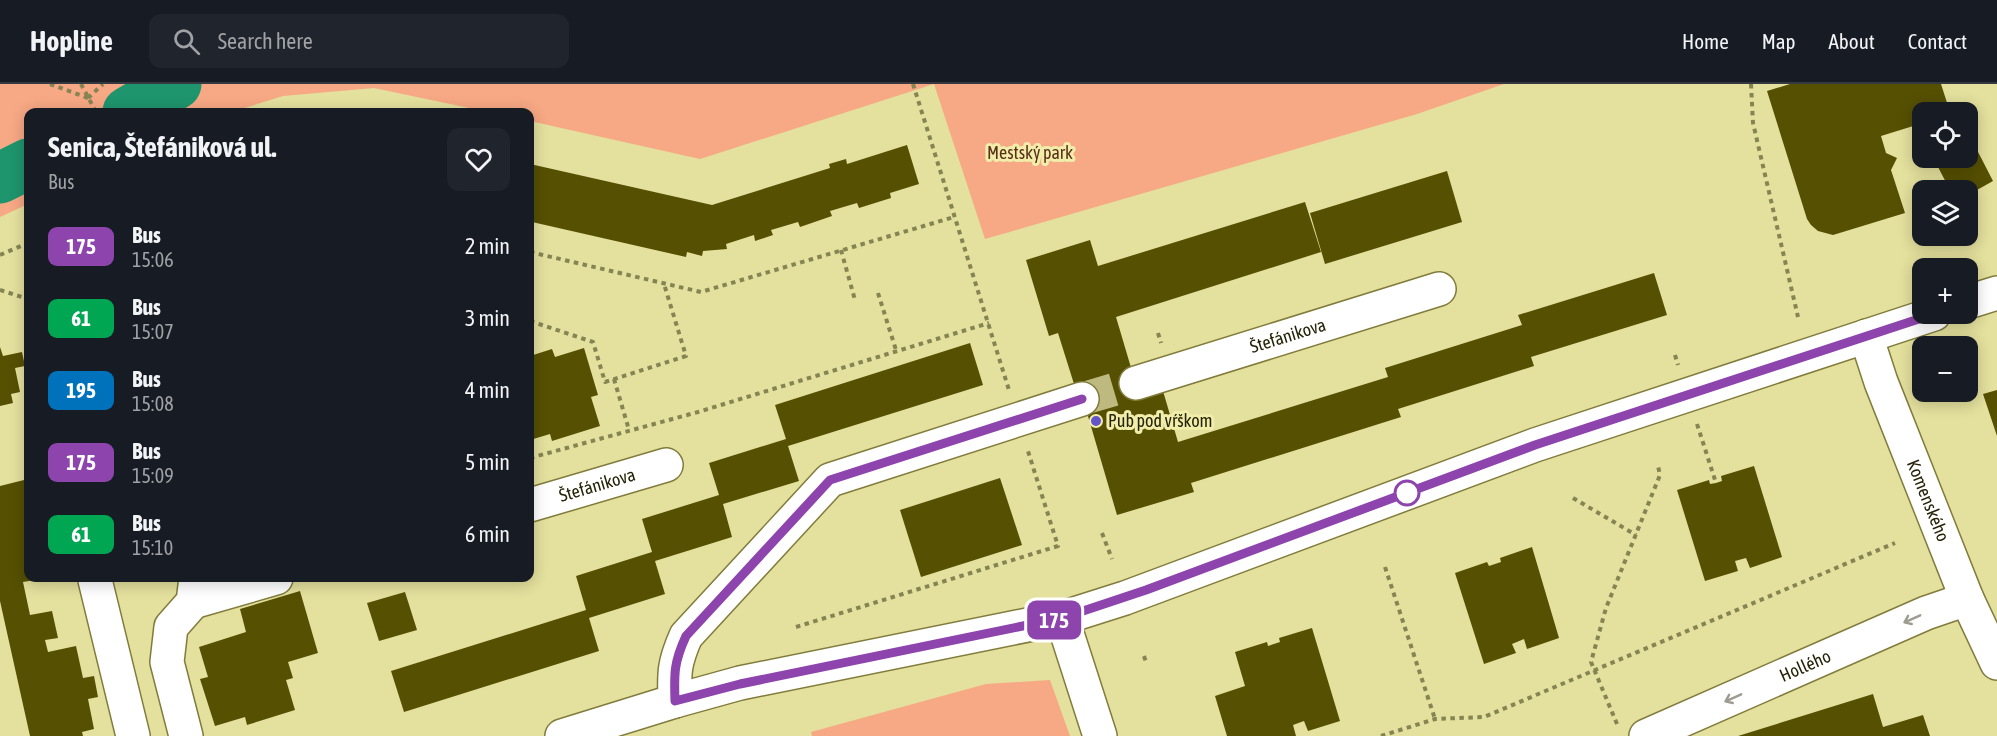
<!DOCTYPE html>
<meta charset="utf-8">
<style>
:root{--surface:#171b24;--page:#20242c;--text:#f1f3f6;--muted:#9ea1a6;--line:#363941}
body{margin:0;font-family:"Asap Condensed",sans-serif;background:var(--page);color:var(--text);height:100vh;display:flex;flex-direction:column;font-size:22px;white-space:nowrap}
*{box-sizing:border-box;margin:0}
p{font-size:20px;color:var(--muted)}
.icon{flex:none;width:33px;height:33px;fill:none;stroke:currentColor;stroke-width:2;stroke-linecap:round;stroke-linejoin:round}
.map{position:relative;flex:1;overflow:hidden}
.panel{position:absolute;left:24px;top:24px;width:510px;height:474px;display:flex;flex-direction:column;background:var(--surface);border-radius:12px;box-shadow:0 3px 15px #0003}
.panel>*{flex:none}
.badge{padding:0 12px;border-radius:9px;font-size:21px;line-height:39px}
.fabs{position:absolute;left:1912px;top:18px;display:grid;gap:12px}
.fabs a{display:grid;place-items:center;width:66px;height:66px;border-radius:12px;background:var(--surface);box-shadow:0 3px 15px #0003;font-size:30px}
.map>.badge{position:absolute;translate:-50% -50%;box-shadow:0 0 0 3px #fff}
.round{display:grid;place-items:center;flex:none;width:63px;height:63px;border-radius:12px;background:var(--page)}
.head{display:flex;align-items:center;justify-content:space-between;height:102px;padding:0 24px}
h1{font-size:28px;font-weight:700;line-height:45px}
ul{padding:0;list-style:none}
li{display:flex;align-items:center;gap:18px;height:72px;padding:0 24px}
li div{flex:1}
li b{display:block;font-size:22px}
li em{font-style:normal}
li .badge{min-width:66px;font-weight:700;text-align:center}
header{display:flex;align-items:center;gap:36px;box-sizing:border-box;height:84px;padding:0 30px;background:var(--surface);border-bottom:2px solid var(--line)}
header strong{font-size:28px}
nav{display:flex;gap:33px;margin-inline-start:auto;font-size:21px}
.search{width:420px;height:54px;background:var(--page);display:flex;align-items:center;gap:15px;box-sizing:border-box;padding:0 21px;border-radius:12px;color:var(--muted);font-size:22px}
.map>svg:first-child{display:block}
.green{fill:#f7a884}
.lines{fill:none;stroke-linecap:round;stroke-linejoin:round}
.river{stroke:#1e956d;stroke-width:51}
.building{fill:#565003}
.minor-tunnel{stroke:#beba7f;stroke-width:33;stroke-dasharray:33 16;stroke-linecap:butt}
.minor-casing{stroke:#817c3c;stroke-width:36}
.path{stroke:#878454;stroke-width:4;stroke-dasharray:4.5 4.5;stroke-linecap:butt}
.minor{stroke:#fff;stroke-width:33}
.oneway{stroke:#9d9c90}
.line-casing{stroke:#fff;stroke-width:14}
.line{stroke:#8e44ad;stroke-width:9}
.poi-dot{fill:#6453cc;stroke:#f1edaa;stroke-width:2}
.stop-dot{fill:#fff;stroke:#8e44ad;stroke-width:3}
.labels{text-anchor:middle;stroke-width:6;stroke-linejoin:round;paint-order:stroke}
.park-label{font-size:18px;fill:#5a2f1a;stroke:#f1edaa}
.street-label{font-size:18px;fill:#252308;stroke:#f1edaa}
.poi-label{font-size:18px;fill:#252308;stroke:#f1edaa;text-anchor:start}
</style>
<header>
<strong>Hopline</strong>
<div class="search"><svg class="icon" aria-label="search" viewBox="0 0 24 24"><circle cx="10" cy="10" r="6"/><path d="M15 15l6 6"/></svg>Search here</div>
<nav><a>Home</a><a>Map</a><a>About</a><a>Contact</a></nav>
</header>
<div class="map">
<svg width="1997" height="652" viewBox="0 0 1997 652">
<rect width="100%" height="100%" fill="#e4e09d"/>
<g class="green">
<path d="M0 0H1504L1417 30 985 155 934 0 700 75 530 37V28H488L374 4 283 12 232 28H28V120L0 133Z"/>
<path d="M1050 596 1070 652H812L811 648 986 600Z"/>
</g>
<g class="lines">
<g class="river">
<path d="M128 28 176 0"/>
<path d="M0 94 28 80"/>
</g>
</g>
<g class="building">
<path d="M1790 0H1941L1950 28H1923V39L1881 52 1886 69 1897 74 1891 86 1905 129 1833 151 1818 147 1811 141 1807 135 1767 7Z"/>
<path d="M907 61 919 100 890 109 891 114 859 124 857 119 830 127 832 132 800 143 798 138 771 146 773 151 755 157 754 151 726 160 727 165 703 167 702 172 687 168 686 173 532 138 534 133 530 132V80L712 121 830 84 829 80 846 75 847 80Z"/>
<path d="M1976 64 1993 97 1968 111V106H1950L1938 83 1957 74H1968V68Z"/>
<path d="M1447 87 1462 138 1325 180 1310 129Z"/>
<path d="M1305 118 1321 168 1116 233 1140 314 1163 307 1178 358 1388 293 1385 284 1522 241 1518 231 1654 189 1667 231 1531 273 1534 282 1398 325 1401 333 1191 399 1194 408 1117 431 1078 298 1074 300 1058 249 1049 252 1026 176 1090 156 1098 182Z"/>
<path d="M970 259 983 301 788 362 799 397 723 420 732 453 655 477 665 510 589 534 599 567 404 628 391 587 586 526 576 492 652 468 642 435 719 411 709 379 786 355 775 321Z"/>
<path d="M0 263 3 272 22 268 25 282 15 284 20 308 11 310 13 319 0 322Z"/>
<path d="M584 264 598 311 591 313 600 342 552 357 550 350 530 356V272L552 265 555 273Z"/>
<path d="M1997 306V352L1983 310Z"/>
<path d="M1754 382 1782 473 1750 484 1746 474 1735 477 1738 487 1705 497 1677 406 1709 396 1710 400 1716 399 1722 397 1721 392Z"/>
<path d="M1000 394 1022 461 921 493 900 426Z"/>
<path d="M28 395V494L41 495 23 498 30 531 52 527 58 554 45 556 48 568 76 562 83 594 94 592 98 613 88 615 94 645 82 648 83 652H30L0 517V402Z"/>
<path d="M1532 463 1559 554 1527 565 1524 555 1512 560 1516 569 1484 580 1455 489 1487 478 1489 482 1501 478 1500 474Z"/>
<path d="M300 507 318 569 288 578 293 594 286 596 295 626 247 641 245 633 215 642 200 595 208 593 199 563 246 548 240 525Z"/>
<path d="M405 508 417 546 379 557 367 519Z"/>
<path d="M1312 544 1340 637 1308 647 1304 637 1293 641 1296 652H1227L1215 612 1245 602 1235 568 1267 558 1268 562 1280 558 1279 554Z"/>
<path d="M1873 610 1883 643 1923 631 1930 652H1738Z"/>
</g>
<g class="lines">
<path class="minor-tunnel" d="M1082 315 1136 299"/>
<defs>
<g id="minor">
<path d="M1968 218 1997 209"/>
<path id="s1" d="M1866 252 1881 298 1967 515 1997 579"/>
<path id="s2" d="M1136 299 1439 205"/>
<path id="s3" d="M530 421 666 381"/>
<path d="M95 496 133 652"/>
<path d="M193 518 276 494"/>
<path d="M1062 534 1100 652"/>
<path d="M675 617C674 589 674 579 686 552L830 396 1082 315"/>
<path d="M186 652 167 578 171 543 193 518 196 494"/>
<path d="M562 652 675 617 740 599 1062 534 1125 514 1535 361 1934 230"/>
<path id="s4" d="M1646 652 1926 529 1967 515"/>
</g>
</defs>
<use href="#minor" class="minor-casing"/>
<g class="path">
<path d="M50 0 88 14"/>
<path d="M81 0 96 28"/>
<path d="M913 0 1009 306"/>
<path d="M1751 0 1753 39 1798 233"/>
<path d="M88 14 103 0"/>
<path d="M841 166 855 216"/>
<path d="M530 168 701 208 954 133"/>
<path d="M0 171 28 159"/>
<path d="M0 206 28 215"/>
<path d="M878 209 896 266"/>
<path d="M530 237 593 258 605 298 686 272 664 200"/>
<path d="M1158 249 1161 259"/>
<path d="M1675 271 1678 281"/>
<path d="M614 295 629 346"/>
<path d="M1697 340 1716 399"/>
<path d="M530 374 698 328 989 239"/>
<path d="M1573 414 1636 451"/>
<path d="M1102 449 1112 475"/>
<path d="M1385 483 1435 635"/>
<path d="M796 543 1058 462 1027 364"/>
<path d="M1144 572 1146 578"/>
<path d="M1617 640 1591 578 1606 524 1660 391 1658 382"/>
<path d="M1381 652 1435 635 1484 633 1895 459"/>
</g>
<use href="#minor" class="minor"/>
</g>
<defs><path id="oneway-shaft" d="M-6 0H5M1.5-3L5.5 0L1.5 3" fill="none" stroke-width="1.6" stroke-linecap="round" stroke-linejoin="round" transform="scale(1.5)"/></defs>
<g class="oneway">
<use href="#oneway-shaft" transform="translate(1912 535) rotate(156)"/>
<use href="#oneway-shaft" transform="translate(1733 614) rotate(156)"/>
</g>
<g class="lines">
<defs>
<path id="line" d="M1082 315 830 396 686 552C674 578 674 589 675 617L740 600 1062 534 1146 506 1535 361 1934 230"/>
</defs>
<use href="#line" class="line-casing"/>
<use href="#line" class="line"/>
</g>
<circle class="poi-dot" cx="1096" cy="337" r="6"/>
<circle class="stop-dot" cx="1407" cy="409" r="12"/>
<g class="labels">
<g class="park-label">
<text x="1030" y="75">Mestský park</text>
</g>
<g class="street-label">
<text dy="6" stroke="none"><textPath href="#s2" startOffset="159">Štefánikova</textPath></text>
<text dy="6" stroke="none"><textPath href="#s3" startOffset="70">Štefánikova</textPath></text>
<text dy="6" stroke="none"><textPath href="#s1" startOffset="176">Komenského</textPath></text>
<text dy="6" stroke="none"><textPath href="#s4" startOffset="174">Hollého</textPath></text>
</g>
<g class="poi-label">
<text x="1108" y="343">Pub pod vŕškom</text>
</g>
</g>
</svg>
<div class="fabs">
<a><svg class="icon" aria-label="locate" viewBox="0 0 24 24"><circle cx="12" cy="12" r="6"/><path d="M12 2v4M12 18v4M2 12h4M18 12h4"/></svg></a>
<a><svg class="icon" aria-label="layers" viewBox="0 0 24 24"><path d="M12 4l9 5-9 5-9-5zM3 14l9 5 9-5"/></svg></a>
<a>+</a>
<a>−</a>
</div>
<b class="badge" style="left:1054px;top:536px;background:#8e44ad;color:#fff">175</b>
<section class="panel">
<div class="head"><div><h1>Senica, Štefániková ul.</h1><p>Bus</p></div><a class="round"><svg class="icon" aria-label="heart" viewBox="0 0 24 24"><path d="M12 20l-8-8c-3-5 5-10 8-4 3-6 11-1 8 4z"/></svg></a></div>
<ul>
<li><span class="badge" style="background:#8e44ad;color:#fff">175</span><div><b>Bus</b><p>15:06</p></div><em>2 min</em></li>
<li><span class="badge" style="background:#00a651;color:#fff">61</span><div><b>Bus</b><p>15:07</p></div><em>3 min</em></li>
<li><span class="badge" style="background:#0072bc;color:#fff">195</span><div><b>Bus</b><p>15:08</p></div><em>4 min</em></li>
<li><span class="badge" style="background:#8e44ad;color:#fff">175</span><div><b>Bus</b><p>15:09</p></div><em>5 min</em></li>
<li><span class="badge" style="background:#00a651;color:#fff">61</span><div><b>Bus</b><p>15:10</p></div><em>6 min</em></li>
</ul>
</section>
</div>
